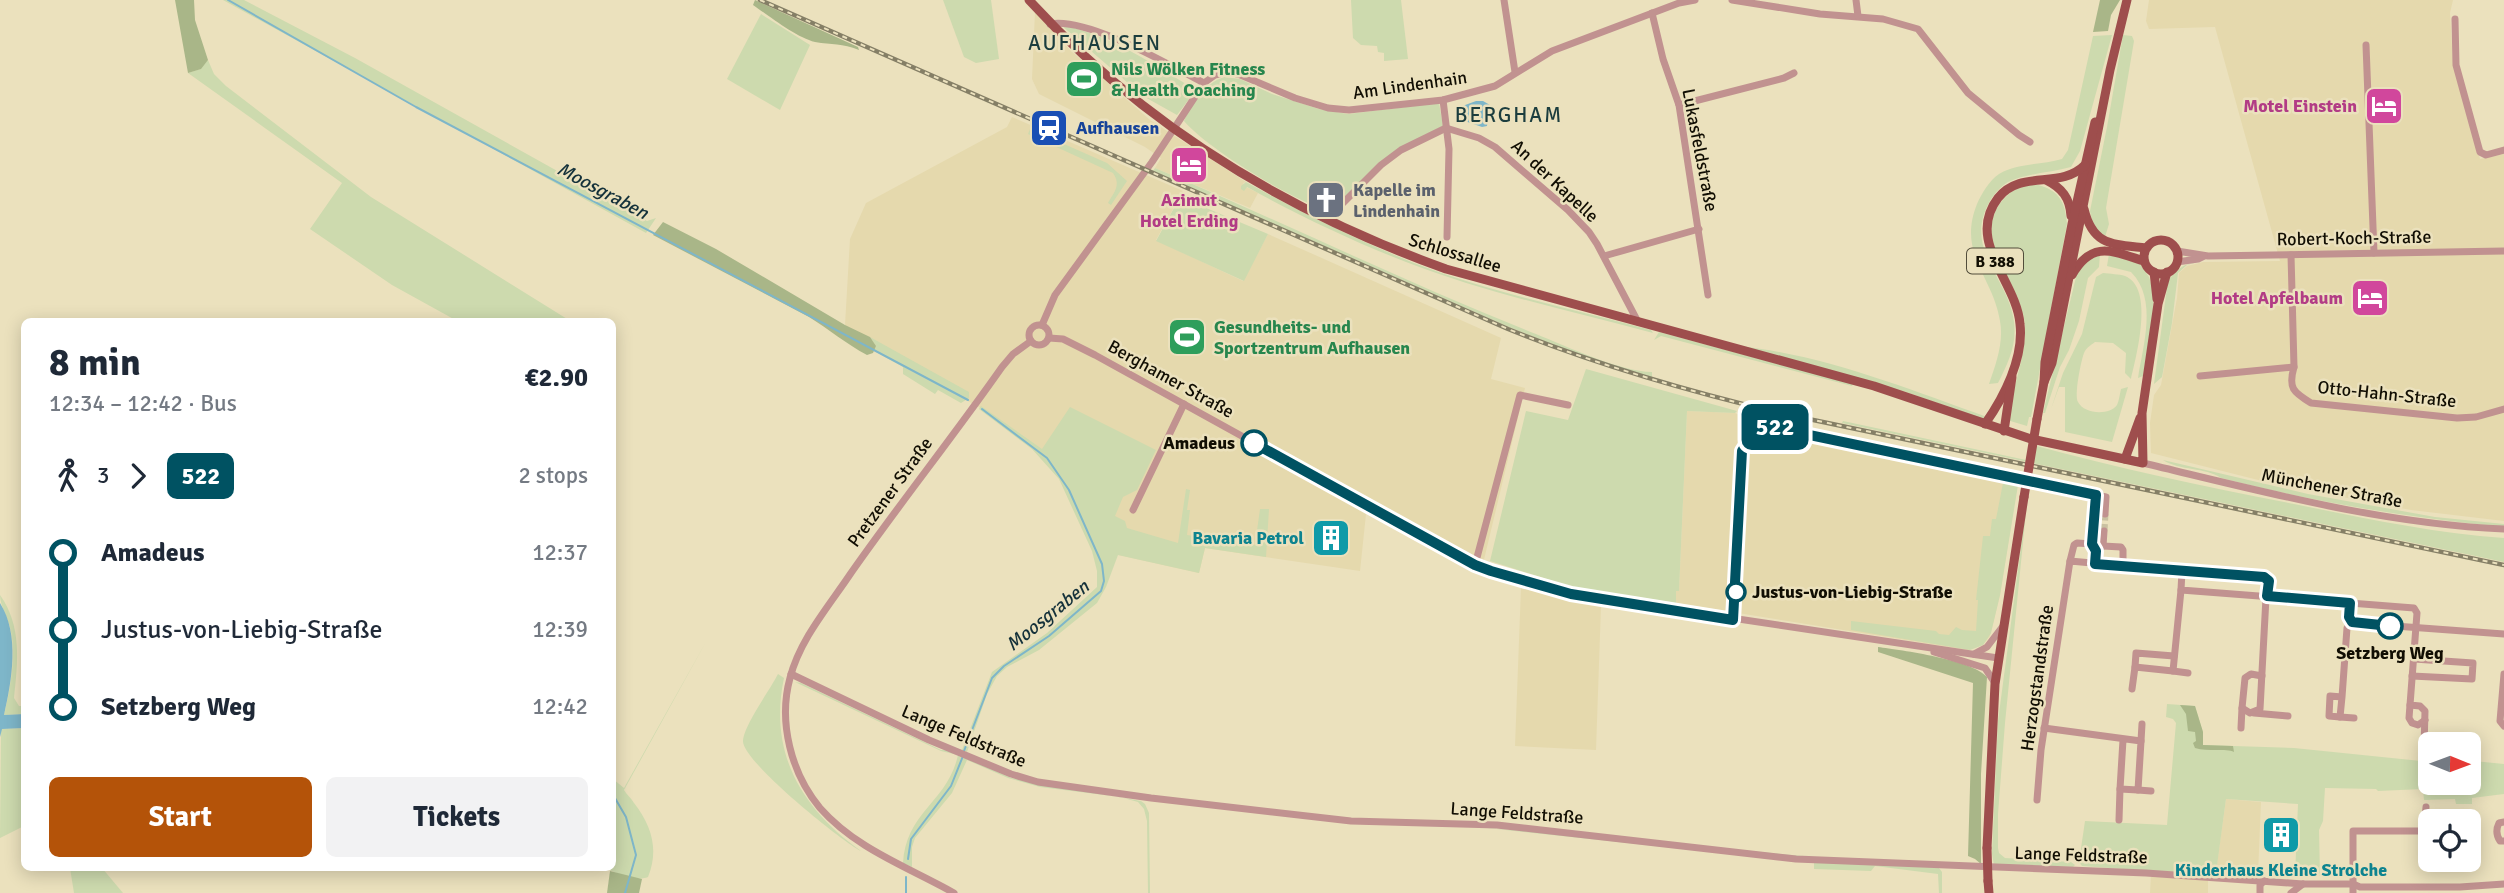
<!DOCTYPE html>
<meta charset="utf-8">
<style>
:root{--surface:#fff;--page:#f2f2f3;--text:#1f2937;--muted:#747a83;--accent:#b45309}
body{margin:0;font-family:Signika,sans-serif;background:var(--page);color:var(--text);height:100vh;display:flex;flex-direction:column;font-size:26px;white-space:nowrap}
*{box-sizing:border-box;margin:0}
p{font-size:23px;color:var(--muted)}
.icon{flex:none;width:38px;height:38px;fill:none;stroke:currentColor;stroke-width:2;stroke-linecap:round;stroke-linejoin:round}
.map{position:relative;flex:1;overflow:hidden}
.side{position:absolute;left:21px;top:318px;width:595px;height:553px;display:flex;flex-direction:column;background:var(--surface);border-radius:10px;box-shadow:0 4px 18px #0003}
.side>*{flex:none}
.badge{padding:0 14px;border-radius:10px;font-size:24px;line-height:46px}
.needle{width:46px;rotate:91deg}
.controls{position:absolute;left:2418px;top:732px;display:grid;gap:14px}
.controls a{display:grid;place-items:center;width:63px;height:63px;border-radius:10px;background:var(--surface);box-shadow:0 4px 18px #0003;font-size:35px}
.map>.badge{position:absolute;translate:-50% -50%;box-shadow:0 0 0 4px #fff}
.legs{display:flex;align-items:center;gap:10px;height:77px;padding:0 28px;font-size:23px}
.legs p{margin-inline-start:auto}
.headline{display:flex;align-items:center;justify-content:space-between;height:119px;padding:0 28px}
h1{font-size:38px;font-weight:800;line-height:52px}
.cta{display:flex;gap:14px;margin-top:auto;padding:14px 28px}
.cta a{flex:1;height:80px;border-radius:10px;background:var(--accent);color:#fff;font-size:28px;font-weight:800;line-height:80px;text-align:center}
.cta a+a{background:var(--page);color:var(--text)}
ul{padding:0 28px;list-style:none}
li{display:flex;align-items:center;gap:24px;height:77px;font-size:26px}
li i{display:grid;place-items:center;width:10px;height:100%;margin:0 9px;background:currentColor}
li i::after{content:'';width:18px;height:18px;margin:-9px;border:5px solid;border-radius:50%;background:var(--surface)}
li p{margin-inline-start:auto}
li:first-child i{background:linear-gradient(#0000 50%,currentColor 0)}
li:last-child i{background:linear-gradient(currentColor 50%,#0000 0)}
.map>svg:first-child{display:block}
.built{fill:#e5d9ad}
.green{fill:#cddaae}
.forest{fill:#a9b688}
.water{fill:#7eb6c9}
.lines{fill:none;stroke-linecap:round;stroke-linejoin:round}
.stream{stroke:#7eb6c9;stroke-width:2}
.minor-tunnel{stroke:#cac1a1;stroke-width:7;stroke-dasharray:7 3.5;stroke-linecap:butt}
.minor{stroke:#c19290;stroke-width:7}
.major{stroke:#9e4e4d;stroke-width:9}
.rail-casing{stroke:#857f66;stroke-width:4.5}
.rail{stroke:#ebe1bd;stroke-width:2;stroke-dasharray:5;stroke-linecap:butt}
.major-bridge{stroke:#9e4e4d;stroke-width:9}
.line-1-casing{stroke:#fff;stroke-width:16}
.line-1{stroke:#005262;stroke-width:10}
.stop-1-dot{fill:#fff;stroke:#005262;stroke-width:3.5}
.labels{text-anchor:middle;stroke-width:5;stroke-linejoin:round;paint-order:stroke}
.shield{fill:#ebe1bd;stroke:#524d3b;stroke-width:2}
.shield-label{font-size:16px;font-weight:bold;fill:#110e03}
.leisure-label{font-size:18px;font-weight:bold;fill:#27864d;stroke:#ebe1bd;text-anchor:start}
.street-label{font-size:18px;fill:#110e03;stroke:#ebe1bd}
.hotel-label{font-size:18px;font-weight:bold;fill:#b23c85;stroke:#ebe1bd;text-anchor:end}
.transit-label{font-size:18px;font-weight:bold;fill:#164399;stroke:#ebe1bd;text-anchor:start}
.worship-label{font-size:18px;font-weight:bold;fill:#5b616d;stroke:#ebe1bd;text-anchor:start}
.stop-label{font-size:18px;font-weight:bold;fill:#110e03;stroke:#ebe1bd;text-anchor:end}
.culture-label{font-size:18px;font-weight:bold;fill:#0d838f;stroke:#ebe1bd;text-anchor:end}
.water-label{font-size:19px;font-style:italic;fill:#14313a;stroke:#ebe1bd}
.quarter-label{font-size:21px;letter-spacing:2px;fill:#1b3d3e;stroke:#ebe1bd}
</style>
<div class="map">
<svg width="2504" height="893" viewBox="0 0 2504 893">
<rect width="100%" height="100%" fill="#ebe1bd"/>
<g class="built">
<path d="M2149 0H2453L2450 13 2453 64 2480 159 2504 154V521L2411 510 2274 484 2151 453 2150 423 2154 395 2161 385 2177 298 2179 273 2187 266 2203 262 2280 261 2215 27 2149 29 2146 21Z"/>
<path d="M1035 12 1070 50 1150 120 1246 182 1243 183 1246 187 1258 193 1250 208 1155 168 1161 158 1145 147 1039 94 1032 79Z"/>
<path d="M1012 117 1183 191 1156 240 1243 281 1268 234 1501 338 1491 379 1525 388 1483 564 1366 514 1360 571 1205 548 1199 573 1096 550 1069 490 1047 458 982 409 872 348 845 325 850 239 866 203 1007 127Z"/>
<path d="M1687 411 1735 413 1760 425 2018 481 2000 595 1990 636 1983 645 1968 650 1676 603V591H1679Z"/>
<path d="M1521 588 1601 606 1596 750 1515 746Z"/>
<path d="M2226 799 2261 802 2258 874 2216 871Z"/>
<path d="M2151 875 2208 879V893H2150Z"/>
</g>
<g class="green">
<path d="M223 0H244L355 58 647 221 656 218 646 233Z"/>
<path d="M943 0H991L999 59 976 63 964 57Z"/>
<path d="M1351 0H1401L1408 59 1384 61V53L1378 52 1377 46 1361 45 1353 38Z"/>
<path d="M761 14 810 45 780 110 727 79Z"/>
<path d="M1061 25C1111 35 1153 64 1196 90L1177 115 1143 96Z"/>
<path d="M2112 35 2080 151 2071 167C2050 173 2027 173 2008 182 2001 186 1994 194 1990 201 1962 249 2009 278 2014 322 2017 345 2008 363 1998 383L1989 384C1996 364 2004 342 2000 321 1993 276 1957 254 1977 204 1982 193 1989 181 1999 174 2018 163 2042 165 2062 159L2068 150 2093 36Z"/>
<path d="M2123 35 2132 36 2134 41 2106 208 2109 224 2105 237C2095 232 2092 222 2090 211L2107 127Z"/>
<path d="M208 60 214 74 226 86 371 197 572 322H459L392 285 310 229 342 183 188 73 200 69Z"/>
<path d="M1224 77 1240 79 1272 94 1319 109 1348 114 1439 103 1443 126 1399 148 1329 211C1292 200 1209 150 1184 121 1192 102 1204 84 1224 77Z"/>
<path d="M1030 129 1107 163 1127 181 1111 205 1108 203C1115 191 1121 185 1113 173L1028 134Z"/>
<path d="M1155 168C1283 222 1407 283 1536 334 1566 346 1621 372 1652 372V378L1577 354 1509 327 1153 171Z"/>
<path d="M1246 182C1300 212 1357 240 1414 263 1490 292 1572 309 1651 330L1653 333C1571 311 1486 293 1406 262 1352 241 1298 215 1247 187L1244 191 1241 189V186Z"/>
<path d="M2034 184C2058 189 2065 200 2067 224L2031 417H2029L2027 426 2007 420C2012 389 2026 358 2025 326 2023 285 1972 246 1999 205 2009 191 2018 187 2034 184Z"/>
<path d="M1180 197 1268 234 1244 281 1156 241Z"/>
<path d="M2100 254 2099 267 2088 278 2079 321 2069 350 2060 367 2045 413H2043L2077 273 2084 261Z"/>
<path d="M2109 254 2139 262 2149 277 2154 292 2153 312 2143 376 2138 378C2143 346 2158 299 2131 272L2107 266Z"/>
<path d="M2198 262 2187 265 2178 273 2172 323 2162 377 2154 384 2168 280C2180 268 2180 265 2198 262Z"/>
<path d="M2103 273C2110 274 2119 274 2125 276 2155 288 2136 357 2131 379L2125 373 2126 353 2113 343 2095 342C2091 345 2086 348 2084 353 2081 361 2074 395 2078 402 2084 414 2109 416 2117 405 2119 401 2120 393 2121 389L2128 387 2112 442 2065 432V387H2059L2051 409 2063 373 2082 334 2096 277Z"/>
<path d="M1659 332 1853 384 1852 386 1661 336 1654 340Z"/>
<path d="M870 337 969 392V398L961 403 938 390 935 394 903 374V367L874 351 876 346Z"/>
<path d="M1739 346C1824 355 1906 388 1987 417L1986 420 1906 392Z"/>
<path d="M1586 369 1737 411 1735 413 1687 411 1679 591H1676V603L1572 587 1490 561 1526 411 1568 420Z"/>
<path d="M981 406 1042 449 1070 407 1156 450 1137 490 1123 497 1115 516 1125 521 1127 528 1178 543 1186 489 1190 490 1187 510H1190L1187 535 1255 545 1260 509H1269L1266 557 1205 548 1199 573 1118 555 1106 587 1097 603 1039 650 1007 667 997 676 987 694 967 752 962 750 992 672 1047 633 1097 587V571L1092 551 1059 479 1032 449 979 409Z"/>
<path d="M1749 415 2001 468 2015 473 1779 423 1763 422Z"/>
<path d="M1843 421 2026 460 2029 444C2117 468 2205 487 2294 504 2363 518 2433 533 2504 538V562L1842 423Z"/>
<path d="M2163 460 2308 494 2435 517 2504 524V527C2409 518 2314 502 2221 478 2205 467 2180 471 2163 460Z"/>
<path d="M2003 483 2018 485 2000 595 1991 633 1983 645 1970 650 1851 630V621L1936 631 1939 634 1949 635 1956 627 1962 630 1976 631 1978 600H1976L1983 536H1990L1992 519H1996Z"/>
<path d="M2027 502 2005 723 1998 814V848L1999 853 2005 858 2071 862 2075 865 2073 867 1994 865 1992 854 1998 721Z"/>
<path d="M0 595C22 626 18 662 14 698L19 706H24V714L4 715C10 690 16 658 11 632 9 619 0 607 0 595Z"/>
<path d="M707 640 624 790C627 795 631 798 634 803 652 826 659 850 648 877 636 882 616 873 605 868H612L613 779 624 788Z"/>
<path d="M778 674 784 678C768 753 802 809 861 851 841 841 742 761 743 741 744 725 770 690 778 674Z"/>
<path d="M795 682 801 683 941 750H949L1011 778 1141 801 1145 804 1149 813 1150 893H1148L1147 821 1144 809 1138 802 1120 797 1040 787 1008 778 967 760 952 793 915 838 912 847V867L903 863C906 811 948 802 958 755L941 751Z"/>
<path d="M2167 704 2195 706 2203 732V745L2294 748 2421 761 2423 755 2431 756V782H2469V757H2472L2474 761 2504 764V794L2472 798V804H2456L2455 799 2424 800 2423 789 2378 791 2376 789 2325 788 2323 821 2319 830 2320 876H2295L2298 804 2226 799 2216 873 2247 876 2248 878 2082 866 2079 862 2085 821 2167 825 2176 723 2173 719 2166 717Z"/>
<path d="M24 728V826L0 838 1 729Z"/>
<path d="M1478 827 1939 868 1942 872V893H1939L1938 874 1875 866 1871 871 1814 869V863Z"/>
<path d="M70 868H102L123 893H74Z"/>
</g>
<g class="forest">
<path d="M175 0H194L195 20 208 60 201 69 188 73Z"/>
<path d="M755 0 858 47 859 50C842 43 832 45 815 42 797 38 769 16 753 5Z"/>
<path d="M2100 0H2120L2111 15 2108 31 2093 32Z"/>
<path d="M663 222 716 249 845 325 870 337 876 346 873 353 867 355C846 344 829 329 809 317L653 235Z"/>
<path d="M1878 647C1901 650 1973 660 1987 677L1981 774V864L1975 859 1968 856 1973 683 1878 652Z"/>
<path d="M2180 705 2195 706 2203 732V745L2233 746 2234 752C2226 748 2208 752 2195 748L2193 743 2196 741 2195 732 2188 731 2186 714Z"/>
<path d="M610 871 642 879 639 893H607Z"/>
</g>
<g class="water">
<path d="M1476 101H1483L1490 105 1487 126 1482 127 1456 118 1457 108Z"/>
<path d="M0 603C20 635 12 680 4 715L24 714V728L2 729 0 737Z"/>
</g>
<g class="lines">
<g class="stream">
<path d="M228 0 416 107 968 400"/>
<path d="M964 751 992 678 1004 666 1049 636 1101 591 1104 581 1102 564 1069 490 1047 458 982 409"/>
<path d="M612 793 626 817 636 855 625 893"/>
<path d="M908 859 911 839 951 786 963 756"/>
<path d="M906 893V877"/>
</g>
<path class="minor-tunnel" d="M2104 531 2105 514"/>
<g class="minor">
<path d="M1504 0 1515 72"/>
<path d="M1732 0 1820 14 1883 19 1918 29 1968 93 2019 135 2030 142"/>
<path d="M1856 0 1858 16"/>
<path d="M1652 13 1663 59 1679 105 1708 295"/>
<path d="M2455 19 2456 65 2480 152 2486 155 2504 150"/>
<path d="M1050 24C1088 17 1169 65 1204 83"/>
<path d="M2366 45 2374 253"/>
<path d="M1443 100 1449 149 1447 237"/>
<path d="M1679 105 1784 78 1794 73"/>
<path d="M1343 203 1381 165 1401 150 1446 128 1479 138 1495 147 1568 210 1589 232 1597 244 1638 322"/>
<path d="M2177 251 2208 256 2504 251"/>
<path d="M2291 255 2294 367C2288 388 2293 392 2311 403L2457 418 2476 417 2504 409"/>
<path d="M1604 256 1699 229"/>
<path d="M2177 262 2198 259 2204 256"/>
<circle cx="1039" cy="335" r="10"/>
<path d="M1042 325 1055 295 1152 162 1204 83 1215 75 1226 72 1238 74 1295 98 1328 108 1349 110 1443 100 1495 86 1552 51 1679 3 1695 0"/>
<path d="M1049 338 1063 339 1095 355 1475 565 1531 584 1571 594 1998 658"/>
<path d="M2200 376 2294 367"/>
<path d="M2143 463C2261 491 2382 524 2504 529"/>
<path d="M1133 510 1184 404"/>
<path d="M2103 546 2121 547 2123 550V560L2129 566"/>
<path d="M2100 548 2103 546 2104 531"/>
<path d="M2070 561 2074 545 2077 543 2092 544"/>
<path d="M2095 564 2096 551 2092 544 2096 495"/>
<path d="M1475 565 1520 395 1568 405"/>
<path d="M2182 571 2181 590 2414 608 2417 613 2410 705 2420 706 2425 711 2424 748"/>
<path d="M2181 590 2173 671 2188 673"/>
<path d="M2350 603 2349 619 2354 623 2504 634"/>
<path d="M1733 620 1742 451C1749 432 1764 426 1782 428L2106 497 2105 514"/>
<path d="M1934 652 1985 668 1995 683"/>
<path d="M1974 654 1987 647 2003 626"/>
<path d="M2135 667 2136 653 2174 656"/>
<path d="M791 674 929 740 1011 774 1038 782 1151 798 1351 821 1497 825 1796 859 2146 873 2303 884H2353L2360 887H2460L2504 884"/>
<path d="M2504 674 2500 721 2504 726"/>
<path d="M2412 676 2472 679 2473 663 2414 659"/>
<path d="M2132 689 2135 667 2173 671"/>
<path d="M2342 697 2340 717 2329 716 2330 696 2342 697 2347 628 2352 622"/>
<path d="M2410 705 2409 718 2412 723 2418 725 2425 720"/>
<path d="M2242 708 2245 678 2251 674 2262 676"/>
<path d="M2254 713 2288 716"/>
<path d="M2340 717 2354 718"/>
<path d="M2044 728 2141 741 2138 790 2120 789 2123 740"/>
<path d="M2141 741 2142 724"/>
<path d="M2138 790 2151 791"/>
<path d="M2037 800 2041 750 2070 561 2267 579 2260 709 2250 713 2242 708 2241 728"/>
<path d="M2119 820 2120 789"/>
<path d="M2504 822 2499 823C2496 829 2496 835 2500 841H2504"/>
<path d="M954 893C908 867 856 849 820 808 791 773 778 722 790 678 800 639 829 606 851 573 900 503 953 437 1002 367L1013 354 1031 341"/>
<path d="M2260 893V885L2264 881"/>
<path d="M2291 893 2303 884"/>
<path d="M2353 893V831H2424L2426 807"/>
</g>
<g class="major">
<path d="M1029 0C1143 125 1287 212 1446 269L1874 386 2031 439 2143 463 2142 413 2158 304 2167 272"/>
<path d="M2046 180C2062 188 2070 198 2071 216"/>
<path d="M2084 209C2093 246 2112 244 2146 248"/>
<circle cx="2161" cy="257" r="17"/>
<path d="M2154 272 2157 299"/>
<path d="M2072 275C2092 240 2112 251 2144 261"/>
<path d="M2044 382 2052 363 2110 70 2127 0"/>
<path d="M2037 419 2044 382 2045 362 2072 224 2095 122"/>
<path d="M1985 424C2004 397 2024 358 2020 324 2017 282 1965 241 1998 198 2021 169 2060 190 2085 165"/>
<path d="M2004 431 2012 377"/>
<path d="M2125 459 2140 418"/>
<path d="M1987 848 1995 684 2024 497"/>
<path d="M1988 881 1989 893"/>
</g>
<defs>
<path id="rail" d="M760 0 1508 329C1597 365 1687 391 1780 413L2504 565"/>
</defs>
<use href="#rail" class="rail-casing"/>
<use href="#rail" class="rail"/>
<g class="major-bridge">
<path d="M2024 497 2037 419"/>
<path d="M1987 848 1988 881"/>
</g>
</g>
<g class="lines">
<defs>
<path id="line-1" d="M1254 443 1475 565 1491 571 1571 594 1733 620 1742 451 1753 434 1771 427 2096 495 2092 544 2096 551 2095 564 2264 577 2269 581 2267 596 2350 603 2349 617 2352 622 2390 626"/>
</defs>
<use href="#line-1" class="line-1-casing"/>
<use href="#line-1" class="line-1"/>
</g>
<defs>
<symbol id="stadium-square" viewBox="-11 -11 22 22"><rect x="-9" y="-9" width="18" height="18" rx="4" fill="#2e9e5b" stroke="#ebe1bd"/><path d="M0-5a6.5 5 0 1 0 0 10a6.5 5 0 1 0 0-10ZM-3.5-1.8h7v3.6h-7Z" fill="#fff"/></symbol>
<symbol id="hotel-square" viewBox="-11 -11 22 22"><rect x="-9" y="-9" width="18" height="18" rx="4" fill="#d1479c" stroke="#ebe1bd"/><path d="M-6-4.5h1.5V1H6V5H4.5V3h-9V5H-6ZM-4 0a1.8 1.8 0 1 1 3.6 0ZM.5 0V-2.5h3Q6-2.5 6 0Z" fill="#fff"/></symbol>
<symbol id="station-square" viewBox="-11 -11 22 22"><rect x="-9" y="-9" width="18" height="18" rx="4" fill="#1a4fb4" stroke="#ebe1bd"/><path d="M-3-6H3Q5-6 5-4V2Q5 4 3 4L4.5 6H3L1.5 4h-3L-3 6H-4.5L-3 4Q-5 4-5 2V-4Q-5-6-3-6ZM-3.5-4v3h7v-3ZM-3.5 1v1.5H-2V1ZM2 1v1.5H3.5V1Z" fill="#fff"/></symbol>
<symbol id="church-square" viewBox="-11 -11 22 22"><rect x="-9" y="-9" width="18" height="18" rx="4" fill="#6b7280" stroke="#ebe1bd"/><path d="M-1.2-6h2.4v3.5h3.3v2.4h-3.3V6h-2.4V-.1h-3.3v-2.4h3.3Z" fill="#fff"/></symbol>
<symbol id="building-square" viewBox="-11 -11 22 22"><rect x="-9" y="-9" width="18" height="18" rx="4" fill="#0f9aa8" stroke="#ebe1bd"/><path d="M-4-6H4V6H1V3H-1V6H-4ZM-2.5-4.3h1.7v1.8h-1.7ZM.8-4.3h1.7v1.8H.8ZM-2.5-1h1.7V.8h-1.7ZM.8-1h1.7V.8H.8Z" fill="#fff"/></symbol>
</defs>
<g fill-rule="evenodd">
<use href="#stadium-square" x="1062" y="57" width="44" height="44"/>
<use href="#hotel-square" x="2362" y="84" width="44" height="44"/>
<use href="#station-square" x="1027" y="106" width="44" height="44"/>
<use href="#hotel-square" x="1167" y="143" width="44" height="44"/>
<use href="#church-square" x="1304" y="178" width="44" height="44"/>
<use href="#hotel-square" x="2348" y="276" width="44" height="44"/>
<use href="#stadium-square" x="1165" y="315" width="44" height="44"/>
<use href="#building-square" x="1309" y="516" width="44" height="44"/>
<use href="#building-square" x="2259" y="813" width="44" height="44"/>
</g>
<g class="stop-1-dot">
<circle cx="1254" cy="443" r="12"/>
<circle cx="1736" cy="592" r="9"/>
<circle cx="2390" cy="626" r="12"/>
</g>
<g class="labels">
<rect class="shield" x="1967" y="248.5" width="56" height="25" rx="5"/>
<g class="shield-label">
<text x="1995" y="267">B 388</text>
</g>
<g class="leisure-label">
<text x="1111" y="75">Nils Wölken Fitness<tspan x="1111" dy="21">&amp; Health Coaching</tspan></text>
<text x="1214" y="333">Gesundheits- und<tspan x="1214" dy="21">Sportzentrum Aufhausen</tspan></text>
</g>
<g class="street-label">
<text transform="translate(1410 85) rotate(-8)" y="6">Am Lindenhain</text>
<text transform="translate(1700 150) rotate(79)" y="6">Lukasfeldstraße</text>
<text transform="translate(1555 181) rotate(43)" y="6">An der Kapelle</text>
<text transform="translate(2354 238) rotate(-1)" y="6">Robert-Koch-Straße</text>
<text transform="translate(1455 253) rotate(17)" y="6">Schlossallee</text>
<text transform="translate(1171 379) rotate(29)" y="6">Berghamer Straße</text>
<text transform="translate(2387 394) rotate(6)" y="6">Otto-Hahn-Straße</text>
<text transform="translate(2332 488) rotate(11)" y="6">Münchener Straße</text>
<text transform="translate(890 492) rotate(-54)" y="6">Pretzener Straße</text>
<text transform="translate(2037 678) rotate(-82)" y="6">Herzogstandstraße</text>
<text transform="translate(964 736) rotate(23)" y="6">Lange Feldstraße</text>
<text transform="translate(1517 813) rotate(4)" y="6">Lange Feldstraße</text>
<text transform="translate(2081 855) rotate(2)" y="6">Lange Feldstraße</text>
</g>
<g class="hotel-label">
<text x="2357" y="112">Motel Einstein</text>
<text x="1189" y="206" text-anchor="middle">Azimut<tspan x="1189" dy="21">Hotel Erding</tspan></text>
<text x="2343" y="304">Hotel Apfelbaum</text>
</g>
<g class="transit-label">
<text x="1076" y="134">Aufhausen</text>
</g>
<g class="worship-label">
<text x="1353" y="196">Kapelle im<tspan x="1353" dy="21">Lindenhain</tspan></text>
</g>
<g class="stop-label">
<text x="1235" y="449">Amadeus</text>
<text x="1752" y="598" text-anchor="start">Justus-von-Liebig-Straße</text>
<text x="2390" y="659" text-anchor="middle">Setzberg Weg</text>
</g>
<g class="culture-label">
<text x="1304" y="544">Bavaria Petrol</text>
<text x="2281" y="876" text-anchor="middle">Kinderhaus Kleine Strolche</text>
</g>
<g class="water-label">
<text transform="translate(603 190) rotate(28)" y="7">Moosgraben</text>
<text transform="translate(1047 615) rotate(-39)" y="7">Moosgraben</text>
</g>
<g class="quarter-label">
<text x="1095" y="50">AUFHAUSEN</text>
<text x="1509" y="122">BERGHAM</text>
</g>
</g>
</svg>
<div class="controls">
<a><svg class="needle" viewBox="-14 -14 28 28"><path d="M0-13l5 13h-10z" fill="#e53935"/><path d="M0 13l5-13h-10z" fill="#747a83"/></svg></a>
<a><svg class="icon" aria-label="locate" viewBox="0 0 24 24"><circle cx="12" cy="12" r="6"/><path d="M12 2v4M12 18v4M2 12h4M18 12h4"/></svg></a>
</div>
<b class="badge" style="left:1775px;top:427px;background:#005262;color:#fff">522</b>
<section class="side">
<div class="headline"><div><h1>8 min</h1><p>12:34 – 12:42 · Bus</p></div><b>€2.90</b></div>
<div class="legs"><svg class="icon" aria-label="walk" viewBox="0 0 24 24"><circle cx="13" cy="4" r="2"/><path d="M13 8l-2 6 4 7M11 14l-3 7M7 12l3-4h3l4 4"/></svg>3<svg class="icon" aria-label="forward" viewBox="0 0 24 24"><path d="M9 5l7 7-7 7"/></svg><b class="badge" style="background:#005262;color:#fff">522</b><p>2 stops</p></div>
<ul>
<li><i style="color:#005262"></i><b>Amadeus</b><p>12:37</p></li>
<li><i style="color:#005262"></i><span>Justus-von-Liebig-Straße</span><p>12:39</p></li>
<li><i style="color:#005262"></i><b>Setzberg Weg</b><p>12:42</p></li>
</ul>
<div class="cta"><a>Start</a><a>Tickets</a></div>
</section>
</div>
